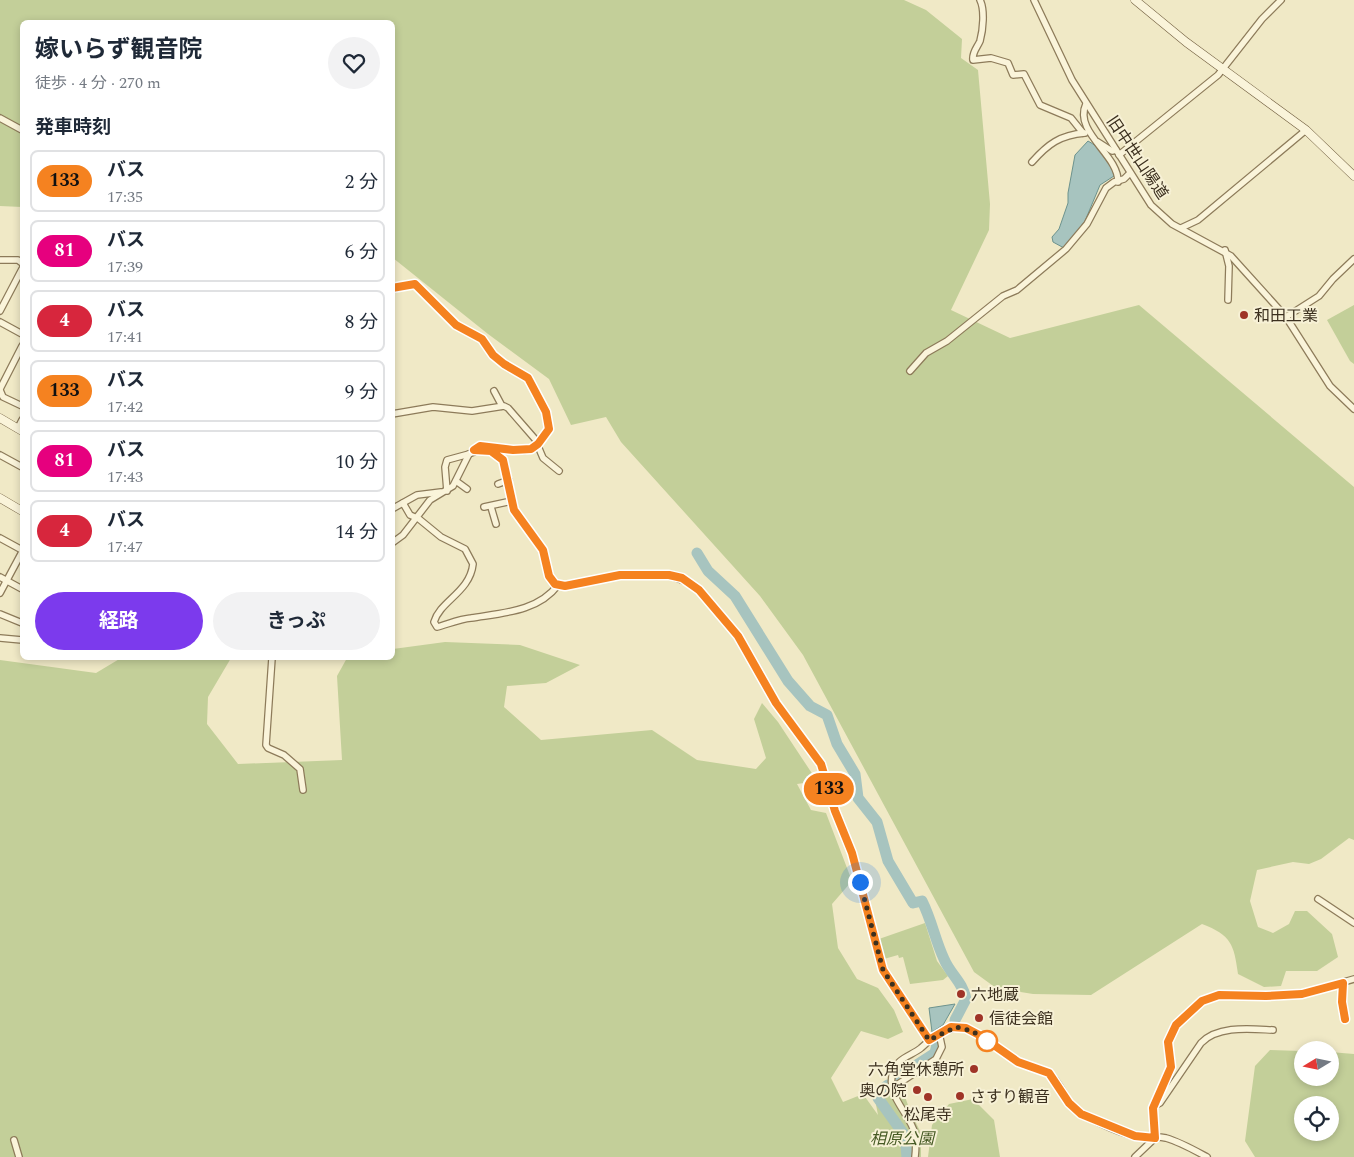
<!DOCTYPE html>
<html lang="ja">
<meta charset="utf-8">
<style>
:root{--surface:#fff;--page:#f2f2f3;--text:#1f2937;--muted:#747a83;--line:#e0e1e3;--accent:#7c3aed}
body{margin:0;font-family:Spectral,"Noto Sans JP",serif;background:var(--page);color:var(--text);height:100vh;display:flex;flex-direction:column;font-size:19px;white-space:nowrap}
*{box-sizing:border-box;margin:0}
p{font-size:16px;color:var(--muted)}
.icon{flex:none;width:28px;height:28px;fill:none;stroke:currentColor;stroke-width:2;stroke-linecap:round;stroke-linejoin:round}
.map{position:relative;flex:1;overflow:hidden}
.side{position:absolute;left:20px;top:20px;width:375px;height:640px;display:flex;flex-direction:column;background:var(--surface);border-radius:8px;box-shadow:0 2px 8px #0003}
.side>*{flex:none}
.badge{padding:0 10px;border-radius:16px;font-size:18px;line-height:32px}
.needle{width:32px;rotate:260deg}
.fabs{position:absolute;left:1294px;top:1041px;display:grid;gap:10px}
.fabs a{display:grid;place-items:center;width:45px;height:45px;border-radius:50%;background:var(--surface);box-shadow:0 2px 8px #0003;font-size:25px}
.you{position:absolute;width:25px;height:25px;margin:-12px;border:4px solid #fff;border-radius:50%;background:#1a73e8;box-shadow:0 0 0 8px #1a73e833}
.map>.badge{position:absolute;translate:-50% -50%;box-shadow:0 0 0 2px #fff}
h2{padding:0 15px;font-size:19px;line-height:45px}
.round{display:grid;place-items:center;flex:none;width:52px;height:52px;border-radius:26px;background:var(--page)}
.headline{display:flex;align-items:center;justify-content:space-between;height:85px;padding:0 15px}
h1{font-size:24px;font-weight:700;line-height:38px}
.action{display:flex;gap:10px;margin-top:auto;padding:10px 15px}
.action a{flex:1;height:58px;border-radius:30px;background:var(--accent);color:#fff;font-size:20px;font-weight:700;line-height:58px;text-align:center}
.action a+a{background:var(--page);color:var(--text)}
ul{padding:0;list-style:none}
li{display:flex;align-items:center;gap:15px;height:62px;margin:0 10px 8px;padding:0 5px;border:2px solid var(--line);border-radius:8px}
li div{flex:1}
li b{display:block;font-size:19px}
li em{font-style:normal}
li .badge{min-width:55px;font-weight:700;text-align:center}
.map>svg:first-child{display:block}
.green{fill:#c3cf99;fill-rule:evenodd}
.water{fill:#a7c4bf;stroke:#6d938e}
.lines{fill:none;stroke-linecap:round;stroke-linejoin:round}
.river{stroke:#a7c4bf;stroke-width:11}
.street-casing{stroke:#8d7b5a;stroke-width:8}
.secondary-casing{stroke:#6f5c3d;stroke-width:9}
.street{stroke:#faf4da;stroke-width:5.5}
.secondary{stroke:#faf4da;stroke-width:8}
.line-casing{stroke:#fff;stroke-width:11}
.line{stroke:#f58220;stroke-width:8}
.walk{stroke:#3c301f;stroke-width:5;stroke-dasharray:0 9}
.poi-dot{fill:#9f3427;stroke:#f7f1d6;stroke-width:2}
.stop-dot{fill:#fff;stroke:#f58220;stroke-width:2.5}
.labels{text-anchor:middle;stroke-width:4;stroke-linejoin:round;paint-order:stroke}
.street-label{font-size:16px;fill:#3c301f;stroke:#f7f1d6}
.poi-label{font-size:16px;fill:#3c301f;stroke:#f7f1d6;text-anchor:start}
.park-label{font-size:16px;font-style:italic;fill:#465a24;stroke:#f7f1d6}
</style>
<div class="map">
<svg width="1354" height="1157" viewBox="0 0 1354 1157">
<rect width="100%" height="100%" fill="#f0e9c6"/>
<g class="green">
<path d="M0 0H904L926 10 962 39 961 58 978 70 990 204 989 230 951 310 1010 338 1139 305 1354 487V840L1349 838 1321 859 1309 864 1293 862 1257 870 1250 901 1258 927 1273 933 1289 924 1295 911H1307L1332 934 1338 957 1317 971H1286L1281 986 1264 987 1238 974C1234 944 1231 935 1202 924L1091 995 1033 994 996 988 974 972 803 655 760 596 621 442 606 417 571 425 549 379 488 334 393 258 392 22H22V207L0 206Z"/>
<path d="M1354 305V364L1350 361 1327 320Z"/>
<path d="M445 642 520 645 580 665 546 683 507 686 504 707 541 740 652 730 697 760 756 769 766 758 754 719 762 703 778 722 817 781 797 784 811 810 826 813 852 881 832 904 838 948 857 979 878 988 894 1010 903 1032 888 1039 861 1031 831 1078 843 1102 863 1094 878 1115 873 1089 901 1085 910 1111 921 1133V1157H0V660L96 673 121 658H231L208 697 207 724 238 764 342 760 337 676 347 658H392L393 649Z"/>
<path d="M925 923 937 961 948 976 943 980 910 984 903 957 899 958 898 955 884 959 879 939Z"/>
<path d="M1270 1050 1302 1051V1078H1330V1052L1354 1054V1157H1255L1245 1141 1255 1066ZM1302 1105H1330V1132H1302Z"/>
<path d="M973 1099 994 1120 1000 1157H928L932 1125 949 1104Z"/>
</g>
<g class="water">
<path d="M1088 141C1100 147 1112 163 1114 176L1100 185 1085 221 1064 248 1053 242 1052 237 1059 229 1068 203V193L1075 155Z"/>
<path d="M955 1004 943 1025 932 1032 929 1008Z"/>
</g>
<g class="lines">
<g class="river">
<path d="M697 553 708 571 735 596 788 681 810 706 827 715 837 744 855 774 858 798 877 822 888 861 913 903 922 901C932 921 935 940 944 959 950 974 963 982 966 999L955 1020"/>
<path d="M898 1077 935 1053 938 1040"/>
<path d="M888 1085 880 1091 878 1098 905 1136 907 1157"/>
</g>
<defs>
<g id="street">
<path d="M980 0C985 10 983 30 980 41 977 48 972 52 973 60L991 58 1008 63 1013 75 1024 74 1040 105 1071 118 1083 133"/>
<path d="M1034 0 1072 80 1151 205 1172 224 1231 256 1286 317 1330 386 1354 409"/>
<path d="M1086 104C1073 132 1119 155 1118 182"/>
<path d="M0 118 22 130"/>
<path d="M1098 142 1112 151 1116 150"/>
<path d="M1119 155 1218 75 1262 19 1281 0"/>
<path d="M1032 162C1048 144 1060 135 1085 133"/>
<path d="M1181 228 1198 220 1306 130"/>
<path d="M1225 250 1229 266 1228 300"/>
<path d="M0 260H18L22 263"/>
<path d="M392 289 415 284 456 325 482 339 493 355 504 364 528 378 546 412 549 429 538 444 531 449 521 451 480 446 474 452"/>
<path d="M0 311 22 269"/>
<path d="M1286 317 1319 296 1333 279 1354 259"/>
<path d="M0 322 22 334"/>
<path d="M910 371 926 353 947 341 1003 296 1017 290 1066 249 1087 224 1106 188 1114 182 1124 179 1130 173"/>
<path d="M0 389 22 346"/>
<path d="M0 390 3 397 22 406"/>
<path d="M494 391 502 406"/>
<path d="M392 414 433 407 472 411 504 406 508 408 535 439 543 458 559 471"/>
<path d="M18 428 22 420"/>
<path d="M0 455 22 467"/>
<path d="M456 481 467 489"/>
<path d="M498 484 509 480"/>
<path d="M447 491 445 467 447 460 469 454"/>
<path d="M403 503 410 515 419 519 441 537 465 549 473 564C470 592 440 601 434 622L437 627C448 624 460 619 471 618 501 613 538 612 558 585"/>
<path d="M484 507 512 501"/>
<path d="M491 507 496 524"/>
<path d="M392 509 417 495 441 492"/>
<path d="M0 538 22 550"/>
<path d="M392 543 403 535 430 500 453 486 469 454C481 447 494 450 503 460L514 510 543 550 549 576 555 584 565 586 620 575H669L692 584 718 611 737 636 776 703 821 764 835 811 852 853 883 970 929 1040"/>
<path d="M0 577 22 589"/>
<path d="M0 593 22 552"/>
<path d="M0 614 22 623"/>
<path d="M0 638 22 640"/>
<path d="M272 658 266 745 268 748 284 755 300 769 303 790"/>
<path d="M1318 899 1354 923"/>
<path d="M1343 983 1342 1002 1345 1019"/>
<path d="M892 1088 936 1059 942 1047 939 1033"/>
<path d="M1154 1106 1160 1103 1201 1043C1218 1025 1251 1029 1273 1030"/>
<path d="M14 1140 19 1157"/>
<path d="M915 1157C916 1149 916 1142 915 1134 910 1113 885 1096 893 1072 897 1058 911 1056 921 1048 964 1007 976 1037 1015 1060 1026 1067 1040 1065 1050 1074 1063 1085 1066 1106 1083 1115 1099 1123 1121 1134 1139 1137 1148 1138 1157 1136 1166 1138 1180 1142 1194 1150 1207 1157"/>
<path d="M1135 1157 1155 1138 1153 1108 1171 1067 1168 1042 1176 1025 1202 1001 1219 995 1266 997 1302 994 1354 979"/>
</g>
<g id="secondary">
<path d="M1135 0 1186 42 1306 130 1354 176"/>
<path d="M0 418 22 431"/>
<path d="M0 498 22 511"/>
</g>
</defs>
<use href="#street" class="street-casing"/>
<use href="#secondary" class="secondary-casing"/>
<use href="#street" class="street"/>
<use href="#secondary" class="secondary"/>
</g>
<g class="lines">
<defs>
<path id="line" d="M392 288 415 284 456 325 482 339 493 355 504 364 528 378 546 412 549 429 538 444 531 449 513 450 480 446 474 450 491 451 503 460 514 510 543 550 549 576 555 584 565 586 620 575H669L682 578 699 590 738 636 776 703 821 764 835 811 852 853 883 970 929 1040 951 1027 966 1028 981 1036 1018 1062 1049 1073 1069 1103 1081 1114 1135 1136 1155 1138 1153 1108 1171 1067 1168 1042 1176 1025 1202 1001 1219 995 1266 996 1302 994 1343 983 1342 1002 1345 1019"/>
</defs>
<use href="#line" class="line-casing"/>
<use href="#line" class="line"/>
<path class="walk" d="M860 882 883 970 929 1040 956 1027 972 1031 987 1041"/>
</g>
<g class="poi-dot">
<circle cx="1244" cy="315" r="5"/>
<circle cx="961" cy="994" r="5"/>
<circle cx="979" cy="1018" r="5"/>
<circle cx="974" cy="1069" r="5"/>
<circle cx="917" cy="1090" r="5"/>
<circle cx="960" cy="1096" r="5"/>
<circle cx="928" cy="1097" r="5"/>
</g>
<circle class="stop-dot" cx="987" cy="1041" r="10"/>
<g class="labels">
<g class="street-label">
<text transform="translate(1138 157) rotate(56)" y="6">旧中世山陽道</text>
</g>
<g class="poi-label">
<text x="1254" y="321">和田工業</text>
<text x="971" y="1000">六地蔵</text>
<text x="989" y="1024">信徒会館</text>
<text x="964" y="1075" text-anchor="end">六角堂休憩所</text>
<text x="907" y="1096" text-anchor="end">奥の院</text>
<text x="970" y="1102">さすり観音</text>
<text x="928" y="1120" text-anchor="middle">松尾寺</text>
</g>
<g class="park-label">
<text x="902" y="1144">相原公園</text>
</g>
</g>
</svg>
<div class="fabs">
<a><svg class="needle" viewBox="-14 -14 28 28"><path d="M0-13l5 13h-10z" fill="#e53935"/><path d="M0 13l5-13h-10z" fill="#747a83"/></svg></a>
<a><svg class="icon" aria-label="locate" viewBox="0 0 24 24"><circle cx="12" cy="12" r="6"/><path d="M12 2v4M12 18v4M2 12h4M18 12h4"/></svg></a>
</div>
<div class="you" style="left:860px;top:882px"></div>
<b class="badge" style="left:829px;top:789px;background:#f58220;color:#111">133</b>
<section class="side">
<div class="headline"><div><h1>嫁いらず観音院</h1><p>徒歩 · 4 分 · 270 m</p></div><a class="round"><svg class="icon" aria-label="heart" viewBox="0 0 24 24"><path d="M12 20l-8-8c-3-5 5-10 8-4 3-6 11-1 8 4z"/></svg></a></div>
<h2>発車時刻</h2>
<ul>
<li><span class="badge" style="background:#f58220;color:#111">133</span><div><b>バス</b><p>17:35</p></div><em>2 分</em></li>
<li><span class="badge" style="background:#e6007e;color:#fff">81</span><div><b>バス</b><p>17:39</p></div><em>6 分</em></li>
<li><span class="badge" style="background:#d7263d;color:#fff">4</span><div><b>バス</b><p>17:41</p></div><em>8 分</em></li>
<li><span class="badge" style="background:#f58220;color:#111">133</span><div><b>バス</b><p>17:42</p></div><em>9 分</em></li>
<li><span class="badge" style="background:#e6007e;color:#fff">81</span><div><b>バス</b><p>17:43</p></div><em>10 分</em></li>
<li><span class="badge" style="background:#d7263d;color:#fff">4</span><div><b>バス</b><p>17:47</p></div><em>14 分</em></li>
</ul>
<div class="action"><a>経路</a><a>きっぷ</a></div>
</section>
</div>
